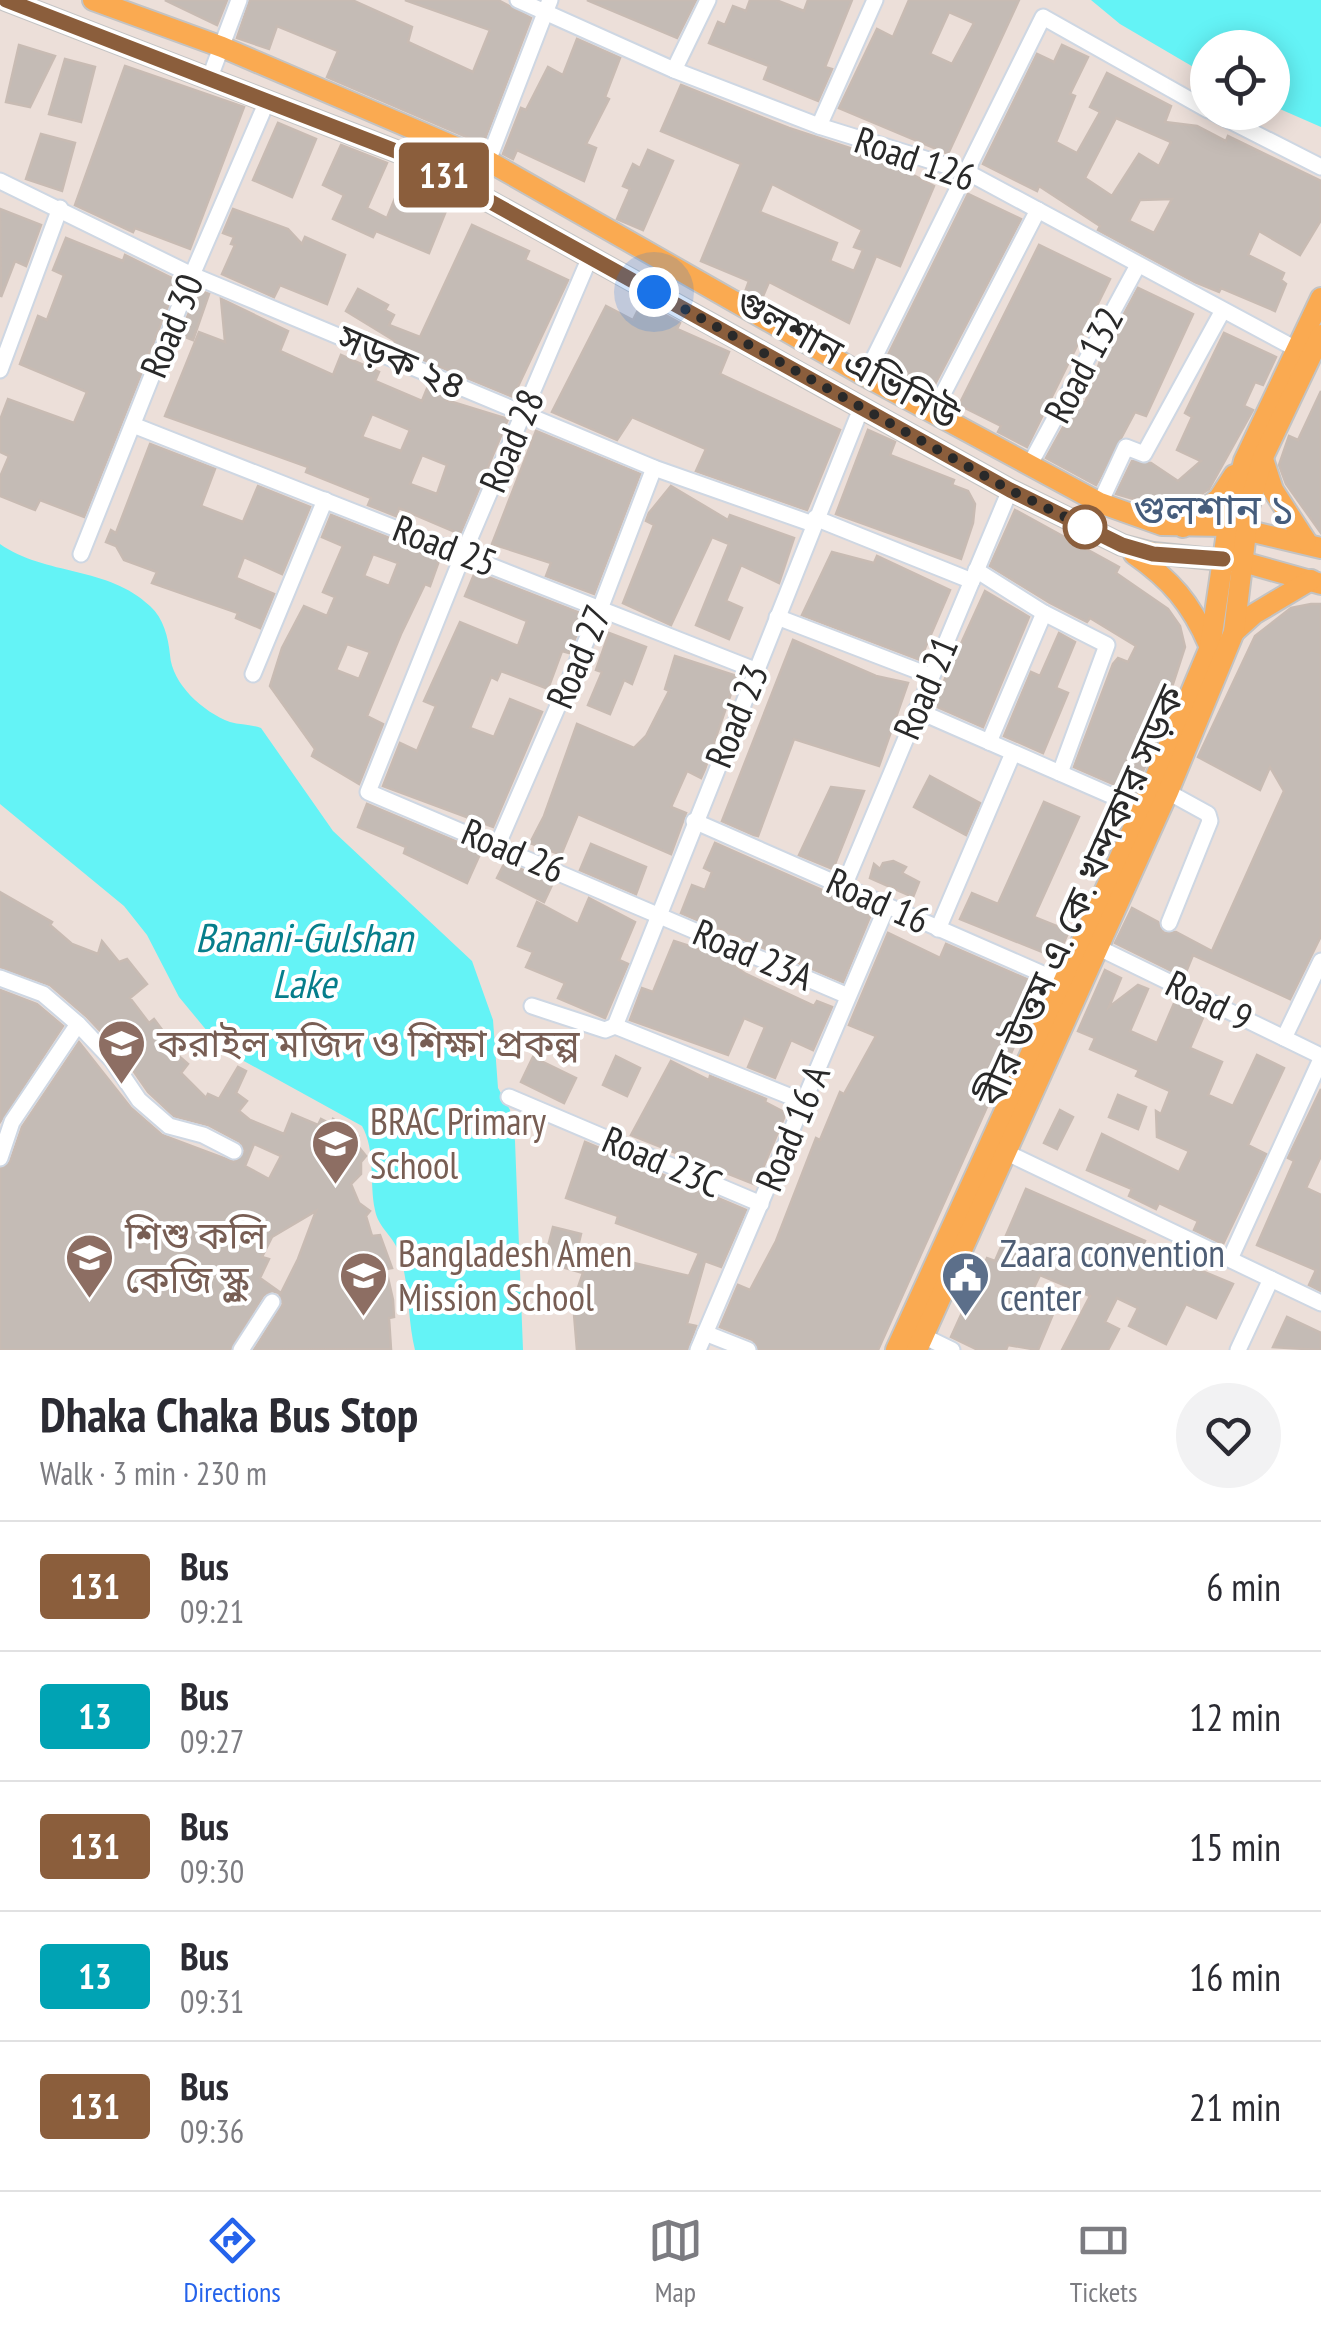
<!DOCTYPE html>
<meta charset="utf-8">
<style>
:root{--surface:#fff;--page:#f2f2f3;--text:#2b2b33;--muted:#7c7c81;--line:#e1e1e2;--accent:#2563eb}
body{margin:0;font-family:"PT Sans Narrow","Noto Sans Bengali",sans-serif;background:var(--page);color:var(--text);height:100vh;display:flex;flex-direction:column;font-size:38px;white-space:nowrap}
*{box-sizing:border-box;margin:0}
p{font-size:32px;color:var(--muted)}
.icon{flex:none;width:55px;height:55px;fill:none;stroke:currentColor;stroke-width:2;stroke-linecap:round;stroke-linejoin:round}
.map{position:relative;height:1350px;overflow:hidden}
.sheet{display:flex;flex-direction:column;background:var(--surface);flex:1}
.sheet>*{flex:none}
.badge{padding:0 20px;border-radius:8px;font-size:35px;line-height:65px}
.buttons{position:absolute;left:1190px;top:30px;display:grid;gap:20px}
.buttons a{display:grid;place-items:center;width:100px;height:100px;border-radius:50%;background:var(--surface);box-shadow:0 5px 25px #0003;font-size:50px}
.you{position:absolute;width:50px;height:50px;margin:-25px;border:8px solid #fff;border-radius:50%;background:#1a73e8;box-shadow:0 0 0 15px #1a73e833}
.map>.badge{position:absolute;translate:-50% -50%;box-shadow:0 0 0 5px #fff}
.round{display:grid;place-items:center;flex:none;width:105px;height:105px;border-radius:52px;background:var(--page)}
.summary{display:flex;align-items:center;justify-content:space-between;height:170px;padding:0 40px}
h1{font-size:48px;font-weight:700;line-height:75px}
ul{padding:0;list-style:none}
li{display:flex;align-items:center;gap:30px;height:130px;padding:0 40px;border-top:2px solid var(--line)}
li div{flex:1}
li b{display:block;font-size:38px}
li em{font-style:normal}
li .badge{min-width:110px;font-weight:700;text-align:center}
.dock{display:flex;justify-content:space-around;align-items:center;height:140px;border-top:2px solid var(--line);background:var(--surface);font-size:28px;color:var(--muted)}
.dock a{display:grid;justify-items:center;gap:5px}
.dock .active{color:var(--accent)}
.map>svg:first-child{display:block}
.water{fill:#64f3f6}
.building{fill:#c4bbb5;stroke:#c8bbb3;stroke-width:2.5;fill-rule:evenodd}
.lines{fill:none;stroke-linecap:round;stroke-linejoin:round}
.minor-casing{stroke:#ced7e3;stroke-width:19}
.major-casing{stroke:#c3c3c3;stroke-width:24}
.minor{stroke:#fff;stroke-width:15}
.major{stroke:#faaa51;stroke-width:20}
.line-casing{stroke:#fff;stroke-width:22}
.line{stroke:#8b5e3c;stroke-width:15}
.walk{stroke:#292929;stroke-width:10;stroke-dasharray:0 18}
.stop-dot{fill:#fff;stroke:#8b5e3c;stroke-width:5}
.labels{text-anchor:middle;stroke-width:8;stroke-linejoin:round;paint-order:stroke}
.street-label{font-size:38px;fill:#292929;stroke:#fff}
.education-label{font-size:38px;fill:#785e54;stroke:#fff;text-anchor:start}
.service-label{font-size:38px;fill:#4e5e75;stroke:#fff;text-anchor:start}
.water-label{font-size:40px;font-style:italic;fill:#067e8b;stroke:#fff}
.quarter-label{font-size:42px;fill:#465d7c;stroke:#fff}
</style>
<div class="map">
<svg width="1321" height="1350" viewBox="0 0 1321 1350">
<rect width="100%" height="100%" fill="#ecdfd9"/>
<g class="water">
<path d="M1091 0H1321V127L1273 106 1272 48H1208L1207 75 1120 24Z"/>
<path d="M0 544C46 576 108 566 150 606 164 619 168 637 170 655 172 684 203 712 230 722 240 725 250 724 261 728L333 831 472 961 493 1020 498 1088 510 1110 515 1141 523 1350H415C407 1318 410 1281 398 1250 392 1235 378 1227 375 1210 369 1182 376 1151 362 1126L222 1049 179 997 147 935 124 906 0 804Z"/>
</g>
<g class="building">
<path d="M165 0H227L217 25Z"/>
<path d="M250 0H352L412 27 408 42 473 72 490 30 405 0H498L531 18 483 144 327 77 338 51 277 26 269 49 237 38Z"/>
<path d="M587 0H696L677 38Z"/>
<path d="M750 0H776L804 11 808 0H852L825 67 832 69 818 101 764 79 769 66 709 43 718 22 725 25 733 6 746 11Z"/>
<path d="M909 0H1019L948 154 839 108 877 29 893 37ZM949 12 974 23 952 64 930 54Z"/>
<path d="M577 39 620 58 605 97 609 99 586 144 596 148 584 181 517 150 513 159 503 154 521 108 526 110 548 67 563 75Z"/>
<path d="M19 45 55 56 30 107 6 102Z"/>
<path d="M1062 45 1088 57 1070 94 1075 96 1056 142 1077 153 1100 112 1090 107 1107 73 1171 106 1165 122 1197 126 1226 141 1228 136 1321 181V220L1300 255 1259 231 1248 255 1284 273 1281 280 1286 284 1275 311 1221 288 1219 292 1195 282 1098 230 1100 226 1039 186 1037 191 983 164 1037 54 1054 62ZM1116 118 1171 142 1159 166 1139 154 1112 196 1085 178ZM1172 199 1154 233 1129 221 1140 200Z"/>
<path d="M65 59 95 67 81 122 49 114Z"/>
<path d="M125 66 244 107 190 249 135 228 133 232 75 205Z"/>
<path d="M681 85 789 128 883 159 934 186 900 266 876 256 849 323 769 282 761 301 745 292 749 281 701 261 741 164 661 131ZM772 184 862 230 854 247 863 250 854 271 830 261 837 243 760 212Z"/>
<path d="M278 123 316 139 292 197 253 180Z"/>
<path d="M41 134 75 143 62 191 26 179Z"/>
<path d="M341 145 387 163 367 208 387 218 402 181 450 201 429 253 376 231 373 237 333 219 344 195 323 185Z"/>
<path d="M648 150 673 161 643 230 617 219 630 189 623 186 633 164 640 168Z"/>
<path d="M968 194 1021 219 932 390 885 361Z"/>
<path d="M0 209 41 225 26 266 15 261 1 297Z"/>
<path d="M233 209 288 229 302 244 305 237 345 255 327 304 280 285 274 297 222 274 235 245 231 244 234 237 223 233Z"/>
<path d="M472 225 529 251 525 260 568 280 513 397 392 347 395 341 346 311 358 289 388 305 385 310 394 315 389 325 420 337Z"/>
<path d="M66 238 123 261 125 255 178 281 84 517 40 500 35 510 0 496V477L9 456 0 452V420L8 399 74 423 87 392 20 364 38 316 47 320 64 275 53 270Z"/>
<path d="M1039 245 1110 279 1027 447 998 432 1001 426 959 405Z"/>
<path d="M1138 288 1193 314 1146 416 1135 412 1096 485 1046 458 1078 400 1085 403 1103 353Z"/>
<path d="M198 290 209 294 193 340 180 335Z"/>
<path d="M221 299 288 331 280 351 333 375 341 355 379 372 375 381 422 401 428 386 449 394 446 400 508 419 460 534 399 508 396 516 368 505 371 498 306 472 308 467 165 416 199 332 225 342ZM372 414 410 430 401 451 362 437ZM422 455 447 465 437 494 410 484Z"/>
<path d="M642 302 680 323 677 329 729 352 720 374 840 430 807 510 696 471 706 449 632 417 617 440 552 412 606 306 633 320Z"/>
<path d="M1224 333 1276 357 1263 385 1255 382 1244 406 1253 410 1209 489 1175 511 1116 494 1132 461 1151 463 1178 481 1201 461 1177 450 1192 417 1185 413Z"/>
<path d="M1321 391V533L1286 484 1279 465 1289 436 1298 440Z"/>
<path d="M868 430 895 442 890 455 954 480 952 485 968 491 975 504 973 523 961 559 836 514Z"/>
<path d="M536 431 640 474 594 594 546 576 551 563 492 544Z"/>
<path d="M150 444 215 469 201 506 243 522 258 486 310 507 282 574 244 557 236 578 274 594 260 628 236 618 238 613 152 583 157 572 124 560 116 546 106 542 111 530 116 533Z"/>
<path d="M671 486 728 520 730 515 794 538 779 583 741 565 726 601 742 608 729 639 696 625 729 544 712 537 671 625 623 603 654 525 646 521 649 513Z"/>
<path d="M1015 510 1119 567 1116 573 1168 609 1180 626 1185 647 1171 690 1176 692 1134 793 1074 767 1113 664 1118 658 1128 662 1136 646 1090 618 1087 622 1050 603 990 566Z"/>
<path d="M331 515 440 558 430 586 425 584 401 634 367 716 383 724 359 784 312 756 315 749 270 686 282 648 304 606 327 616 335 597 323 592 343 546 322 537ZM373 554 398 563 389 586 364 576ZM347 644 370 652 359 679 336 670Z"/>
<path d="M832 552 874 563 877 556 950 590 920 660 802 615Z"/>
<path d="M475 572 585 615 569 653 562 651 548 689 501 671 497 680 491 677 470 728 494 737 510 699 542 712 493 827 383 786 400 743 417 751 436 706 424 701 460 622 518 646 527 621 465 596Z"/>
<path d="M985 591 1029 617 983 727 933 705Z"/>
<path d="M1311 604H1321V936L1290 999 1193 955 1184 977 1115 943 1132 908 1158 922 1164 933 1176 932 1212 951 1284 791 1270 767 1260 790 1198 757 1255 636 1291 608Z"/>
<path d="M609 633 646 647 632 684 624 680 610 714 588 705 602 672 596 670Z"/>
<path d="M1059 633 1075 642 1056 688 1068 693 1043 753 1004 736 1031 672 1040 676Z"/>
<path d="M793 640 876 676 908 683 879 766 794 739 758 836 754 835 722 821Z"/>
<path d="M675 656 737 676 705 769 701 778 687 771 671 807 686 813 671 854 578 814 561 855 530 843 544 816 577 724 634 748 646 736 669 691 665 689Z"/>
<path d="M930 776 980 803 966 835 914 807Z"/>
<path d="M831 787 864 791 833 869 799 855Z"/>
<path d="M1044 802 1079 817 1034 917 1069 931 1057 958 960 919 972 893 998 904Z"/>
<path d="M367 804 481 852 467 883 404 853 406 847 358 827Z"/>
<path d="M715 843 872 912 843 982 681 913 692 885 705 890 712 872 704 868Z"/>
<path d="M591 844 646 867 636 894 580 870Z"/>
<path d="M893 861 906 867 902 873 919 882 913 897 870 878 874 864 880 869 883 863Z"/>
<path d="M505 862 553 883 544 902 497 878Z"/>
<path d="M0 892 52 922 50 925 72 944 98 954 102 941 119 962 127 959 147 984 130 998 149 1023 154 1019 166 1035 170 1040 165 1044 188 1064 181 1073 206 1098 208 1094 219 1099 238 1067 246 1071 236 1093 247 1101 239 1111 250 1120 284 1134 292 1114 318 1125 321 1119 331 1124 333 1119 358 1136 353 1140 366 1156 361 1162V1174L351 1184 359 1203 370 1211 366 1216 372 1236 380 1235 392 1268 386 1269 393 1300 394 1317 389 1318 391 1349 254 1350 283 1304 279 1293 272 1291 263 1296 230 1350H0V1169L10 1162 22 1127 79 1042 131 1108 162 1135 234 1162 245 1151 240 1142 208 1125 174 1116 148 1092 121 1053 86 1016 50 985 0 967ZM254 1144 281 1156 269 1179 245 1166ZM316 1211 298 1259 281 1293 260 1278 269 1259 262 1257 272 1237Z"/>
<path d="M589 898 635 922 619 960 628 964 605 1018 558 998 565 983 526 967 533 952 518 946 537 902 578 924Z"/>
<path d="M888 933 940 958 946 944 1031 981 1012 1027 1021 1031 878 1350H759L753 1340 720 1327 738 1285 750 1290 776 1241 816 1138 820 1140 840 1092 844 1094 876 1036 849 1025Z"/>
<path d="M674 941 736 961 734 966 746 974 814 1006 817 1001 832 1007 813 1050 791 1040 775 1078 748 1067 765 1027 744 1018 728 1055 630 1020 642 988 653 992Z"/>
<path d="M1105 970 1121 978 1109 1007 1138 985 1148 989 1130 1031 1157 1043 1175 1001 1205 1013 1190 1048 1222 1062 1208 1095 1233 1106 1257 1055 1284 1068 1248 1145 1266 1154 1223 1244 1194 1230 1198 1221 1159 1203 1156 1209 1129 1196 1132 1189 1087 1170 1102 1134 1179 1172 1189 1151 1157 1137 1156 1111 1161 1114 1170 1091 1136 1076 1139 1070 1090 1049 1095 1038 1078 1031Z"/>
<path d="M0 990 37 1004 63 1026 0 1122Z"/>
<path d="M616 1056 640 1068 627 1096 603 1085Z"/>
<path d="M533 1057 576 1078 564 1103 521 1082Z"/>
<path d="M671 1061 709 1080 710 1076 766 1099 765 1102 786 1113 756 1185 631 1135Z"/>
<path d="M1321 1089V1156L1306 1188 1321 1195V1291L1309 1285 1316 1270 1257 1245 1294 1161 1288 1158Z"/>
<path d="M1118 1095 1146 1107 1138 1129 1109 1117Z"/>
<path d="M1060 1110 1073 1117 1057 1149 1044 1143Z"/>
<path d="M585 1142 746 1210 721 1267 705 1261 687 1324 696 1326 687 1350H577L573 1302 583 1273 544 1262 553 1227 581 1234 576 1255 629 1267 630 1262 689 1276 699 1253 616 1223 618 1216 566 1198Z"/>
<path d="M1026 1189 1145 1241 1137 1258 1157 1268 1164 1255 1233 1284 1216 1318 1186 1304 1166 1344 1129 1326 1138 1308 1117 1298 1105 1322 1119 1329 1108 1350H1062L1090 1296 1040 1275 1030 1296 1056 1307 1038 1350 1008 1345 1006 1350H978L951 1337 987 1258 995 1261Z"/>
<path d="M1287 1317 1321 1333V1350L1273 1347Z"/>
</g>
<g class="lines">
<defs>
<g id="minor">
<path d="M518 0 674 70 819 126 967 172 1298 350"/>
<path d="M674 70 708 0"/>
<path d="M210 77 239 0"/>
<path d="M1213 112 1321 167"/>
<path d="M819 126 875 0"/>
<path d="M488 161 550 0"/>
<path d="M0 181 192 275 654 468 813 524"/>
<path d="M590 257 464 552 368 792 848 996"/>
<path d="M0 370 60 208"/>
<path d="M865 376 1043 17 1208 110"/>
<path d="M933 413 1038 210"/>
<path d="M133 425 755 670"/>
<path d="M1029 466 1138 265"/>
<path d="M1100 503 1126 447 1144 454 1222 312"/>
<path d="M815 518 972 581"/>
<path d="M81 554 192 275 268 99"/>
<path d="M976 570 1044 613 1107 645 1060 773"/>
<path d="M777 617 931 676"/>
<path d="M253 674 325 500"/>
<path d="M916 710 1142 809"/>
<path d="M989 742 1044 613"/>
<path d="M1168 792 1208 814 1210 821 1169 923"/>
<path d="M694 821 1061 982"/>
<path d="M498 844 600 609 654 468"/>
<path d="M844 886 1010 490"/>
<path d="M938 929 1013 753"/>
<path d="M1097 947 1321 1056"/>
<path d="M0 978 43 994 78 1024 12 1122 0 1158"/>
<path d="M532 1006 605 1030 615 1026"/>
<path d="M78 1024 112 1060 139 1100 169 1126 203 1135 234 1151"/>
<path d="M615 1026 862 406"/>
<path d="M615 1026 804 1102"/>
<path d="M1284 1038 1321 961"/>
<path d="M509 1097 761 1204"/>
<path d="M999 1149 1321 1303"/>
<path d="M1230 1259 1321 1059"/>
<path d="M915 1332 952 1350"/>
<path d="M705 1333 748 1350"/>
<path d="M241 1350 272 1302"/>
<path d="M698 1350 887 906"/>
<path d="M1238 1350 1271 1279"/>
</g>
<g id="major">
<path d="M6 0 406 155 1010 490 1122 545 1153 553 1243 562 1321 584"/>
<path d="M93 0 222 47 488 161 865 376 1100 503 1162 525 1228 526 1321 548"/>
<path d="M1263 459 1273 490 1306 541"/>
<path d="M1183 527 1219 498 1234 475"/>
<path d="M1134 554C1171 580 1191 603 1209 645"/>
<path d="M1234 632 1254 614 1311 580"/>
<path d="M896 1350 1142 809 1210 647 1228 526 1244 461 1321 298"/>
<path d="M917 1350 1168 792 1234 632 1249 507 1263 457 1321 335"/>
</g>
</defs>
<use href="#minor" class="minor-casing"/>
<use href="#major" class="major-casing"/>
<use href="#minor" class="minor"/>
<use href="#major" class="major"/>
</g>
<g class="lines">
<defs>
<path id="line" d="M6 0 406 155 1010 490 1122 545 1153 554 1223 559"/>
</defs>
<use href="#line" class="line-casing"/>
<use href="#line" class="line"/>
<path class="walk" d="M654 292 1010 490 1094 531 1085 527"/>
</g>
<defs>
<symbol id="school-pin" viewBox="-11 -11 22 30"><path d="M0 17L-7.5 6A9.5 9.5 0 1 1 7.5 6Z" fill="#8d6e63" stroke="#fff"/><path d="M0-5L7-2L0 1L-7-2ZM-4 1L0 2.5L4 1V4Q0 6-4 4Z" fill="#fff"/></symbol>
<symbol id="civic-pin" viewBox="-11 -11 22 30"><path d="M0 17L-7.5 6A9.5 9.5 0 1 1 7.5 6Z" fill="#5c6f8a" stroke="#fff"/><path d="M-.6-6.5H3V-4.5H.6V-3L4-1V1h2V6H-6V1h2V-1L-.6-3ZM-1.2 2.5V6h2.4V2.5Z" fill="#fff"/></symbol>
</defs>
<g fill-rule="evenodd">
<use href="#school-pin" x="94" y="1016" width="55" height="75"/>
<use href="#school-pin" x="308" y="1116" width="55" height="75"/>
<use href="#school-pin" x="62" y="1230" width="55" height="75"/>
<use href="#school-pin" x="336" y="1248" width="55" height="75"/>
<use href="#civic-pin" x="938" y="1248" width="55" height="75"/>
</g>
<circle class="stop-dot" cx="1085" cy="527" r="20"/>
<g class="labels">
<g class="street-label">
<text transform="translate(915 159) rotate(19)" y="13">Road 126</text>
<text transform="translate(172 326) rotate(-68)" y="13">Road 30</text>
<text transform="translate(847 359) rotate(29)" y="13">গুলশান এভিনিউ</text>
<text transform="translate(402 362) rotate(23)" y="13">সড়ক ২৪</text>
<text transform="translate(1084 365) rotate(-62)" y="13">Road 132</text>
<text transform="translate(512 441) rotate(-67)" y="13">Road 28</text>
<text transform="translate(445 546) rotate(21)" y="13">Road 25</text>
<text transform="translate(579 657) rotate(-67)" y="13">Road 27</text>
<text transform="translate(926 688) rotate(-67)" y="13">Road 21</text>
<text transform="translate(737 716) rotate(-68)" y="13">Road 23</text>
<text transform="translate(513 851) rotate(23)" y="13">Road 26</text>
<text transform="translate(1081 896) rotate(-66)" y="13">বীর উত্তম এ. কে. খন্দকার সড়ক</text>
<text transform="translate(878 901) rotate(24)" y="13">Road 16</text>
<text transform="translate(753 955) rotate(23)" y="13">Road 23A</text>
<text transform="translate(1209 1001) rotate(26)" y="13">Road 9</text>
<text transform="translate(793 1128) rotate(-67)" y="13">Road 16 A</text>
<text transform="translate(662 1162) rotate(23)" y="13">Road 23C</text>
</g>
<g class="education-label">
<text x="157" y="1057">করাইল মজিদ ও শিক্ষা প্রকল্প</text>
<text x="370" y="1135">BRAC Primary<tspan x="370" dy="44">School</tspan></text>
<text x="125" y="1249">শিশু কলি<tspan x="125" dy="44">কেজি স্কুল</tspan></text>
<text x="398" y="1267">Bangladesh Amen<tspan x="398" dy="44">Mission School</tspan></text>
</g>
<g class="service-label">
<text x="1000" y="1267">Zaara convention<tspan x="1000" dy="44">center</tspan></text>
</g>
<g class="water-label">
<text x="304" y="952">Banani-Gulshan<tspan x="304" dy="46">Lake</tspan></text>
</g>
<g class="quarter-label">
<text x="1214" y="524">গুলশান ১</text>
</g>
</g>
</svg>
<div class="buttons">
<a><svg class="icon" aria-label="locate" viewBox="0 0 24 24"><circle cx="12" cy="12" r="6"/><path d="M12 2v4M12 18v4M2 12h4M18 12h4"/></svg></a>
</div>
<div class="you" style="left:654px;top:292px"></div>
<b class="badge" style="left:444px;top:175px;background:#8b5e3c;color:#fff">131</b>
</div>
<section class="sheet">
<div class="summary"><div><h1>Dhaka Chaka Bus Stop</h1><p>Walk · 3 min · 230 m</p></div><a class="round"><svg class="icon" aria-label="heart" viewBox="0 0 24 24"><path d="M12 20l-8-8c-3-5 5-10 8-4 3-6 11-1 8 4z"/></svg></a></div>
<ul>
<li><span class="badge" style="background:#8b5e3c;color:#fff">131</span><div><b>Bus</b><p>09:21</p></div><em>6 min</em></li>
<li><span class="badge" style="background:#00a3b4;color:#fff">13</span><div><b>Bus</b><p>09:27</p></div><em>12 min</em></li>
<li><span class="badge" style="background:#8b5e3c;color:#fff">131</span><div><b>Bus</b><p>09:30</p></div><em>15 min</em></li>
<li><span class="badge" style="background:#00a3b4;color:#fff">13</span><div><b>Bus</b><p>09:31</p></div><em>16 min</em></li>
<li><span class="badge" style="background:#8b5e3c;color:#fff">131</span><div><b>Bus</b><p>09:36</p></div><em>21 min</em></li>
</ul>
</section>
<nav class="dock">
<a class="active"><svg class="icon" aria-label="directions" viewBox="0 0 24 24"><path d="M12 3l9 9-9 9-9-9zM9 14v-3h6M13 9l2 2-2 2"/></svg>Directions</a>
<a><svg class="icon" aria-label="map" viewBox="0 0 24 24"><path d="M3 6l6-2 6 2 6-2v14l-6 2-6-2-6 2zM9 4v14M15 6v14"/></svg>Map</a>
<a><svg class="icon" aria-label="tickets" viewBox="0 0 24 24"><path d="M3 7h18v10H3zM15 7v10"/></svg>Tickets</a>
</nav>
